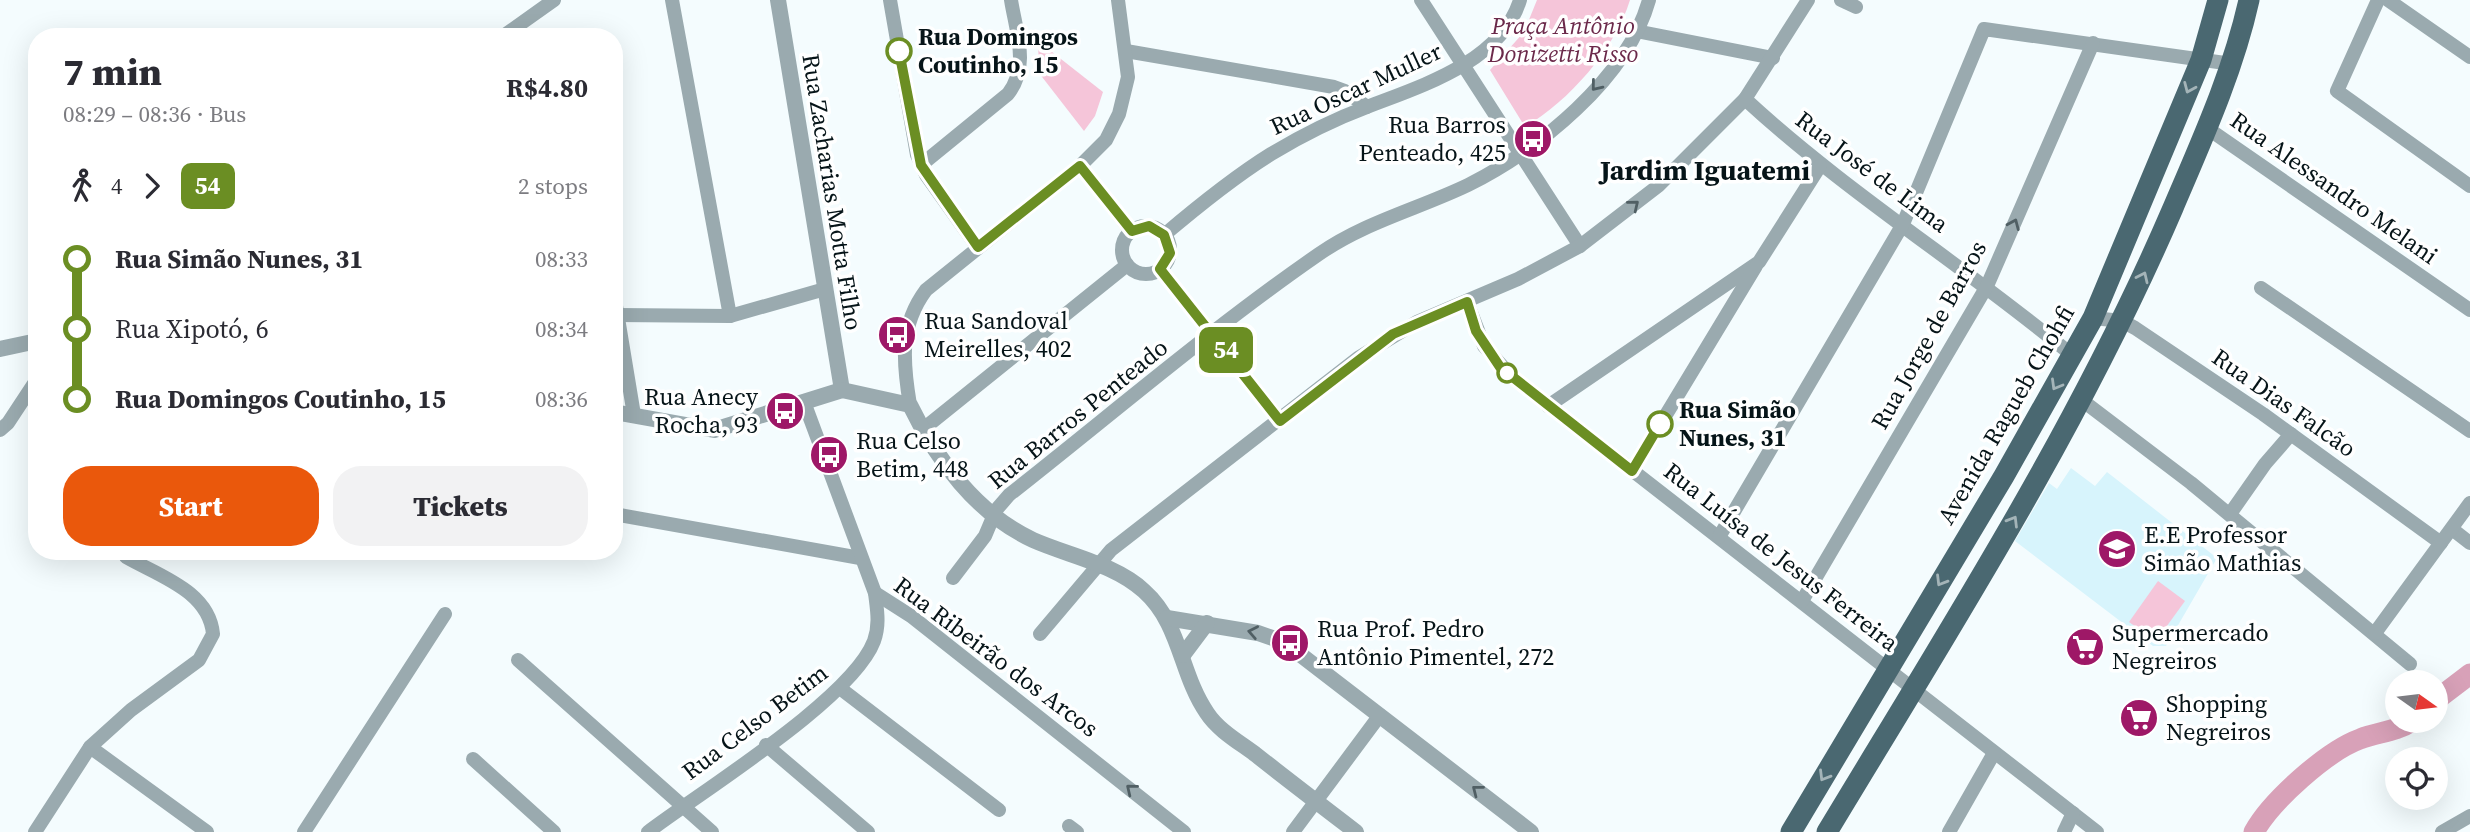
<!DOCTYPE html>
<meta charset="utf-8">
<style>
:root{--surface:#fff;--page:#f2f2f3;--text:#2b2b33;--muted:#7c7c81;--accent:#ea580c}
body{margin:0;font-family:"Source Serif 4",serif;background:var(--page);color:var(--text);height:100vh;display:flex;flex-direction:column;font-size:26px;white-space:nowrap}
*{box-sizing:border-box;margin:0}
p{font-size:23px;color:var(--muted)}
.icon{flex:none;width:38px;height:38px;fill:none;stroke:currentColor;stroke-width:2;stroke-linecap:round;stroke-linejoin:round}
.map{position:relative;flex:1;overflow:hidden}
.drawer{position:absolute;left:28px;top:28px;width:595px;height:532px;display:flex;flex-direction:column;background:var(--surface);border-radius:28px;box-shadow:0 7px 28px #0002}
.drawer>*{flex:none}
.badge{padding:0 14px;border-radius:10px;font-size:24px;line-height:46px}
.needle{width:46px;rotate:104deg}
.controls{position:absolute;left:2385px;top:670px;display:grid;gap:14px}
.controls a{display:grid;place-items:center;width:63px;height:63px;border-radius:50%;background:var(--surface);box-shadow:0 7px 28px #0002;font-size:35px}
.map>.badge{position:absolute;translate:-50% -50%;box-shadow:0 0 0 4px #fff}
.legs{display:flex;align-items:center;gap:10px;height:77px;padding:0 35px;font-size:23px}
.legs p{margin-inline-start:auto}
.head{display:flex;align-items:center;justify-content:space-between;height:119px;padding:0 35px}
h1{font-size:38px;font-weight:800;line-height:52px}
.primary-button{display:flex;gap:14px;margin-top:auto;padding:14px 35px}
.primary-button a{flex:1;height:80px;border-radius:28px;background:var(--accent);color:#fff;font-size:28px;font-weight:800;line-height:80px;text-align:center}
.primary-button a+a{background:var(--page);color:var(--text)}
ul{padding:0 35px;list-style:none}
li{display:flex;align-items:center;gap:24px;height:70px;font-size:26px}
li i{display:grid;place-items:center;width:10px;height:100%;margin:0 9px;background:currentColor}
li i::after{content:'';width:18px;height:18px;margin:-9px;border:5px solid;border-radius:50%;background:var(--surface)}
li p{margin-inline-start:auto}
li:first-child i{background:linear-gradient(#0000 50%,currentColor 0)}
li:last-child i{background:linear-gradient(currentColor 50%,#0000 0)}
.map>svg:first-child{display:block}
.built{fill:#d7f4fc}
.green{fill:#f5c5d9}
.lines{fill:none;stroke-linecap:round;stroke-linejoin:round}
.river{stroke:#d8a1b8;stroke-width:21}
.minor{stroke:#9aaaaf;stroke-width:14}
.tertiary{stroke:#9aaaaf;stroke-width:16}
.primary{stroke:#4a6871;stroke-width:21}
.oneway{stroke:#505f64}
.oneway2{stroke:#a4b4b8}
.line-1-casing{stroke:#fff;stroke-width:16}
.line-1{stroke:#6b8e23;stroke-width:10}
.stop-1-dot{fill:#fff;stroke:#6b8e23;stroke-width:3.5}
.labels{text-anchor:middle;stroke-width:7;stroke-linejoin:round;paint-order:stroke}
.park-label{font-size:24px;font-style:italic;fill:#6b294a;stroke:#fff}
.stop-label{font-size:24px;font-weight:bold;fill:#061418;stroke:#fff;text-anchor:start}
.street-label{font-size:24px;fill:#061418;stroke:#fff}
.poi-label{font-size:24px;fill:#061418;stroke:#fff;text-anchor:start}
.quarter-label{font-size:28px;font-weight:bold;fill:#061418;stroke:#fff}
</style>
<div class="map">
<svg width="2470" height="832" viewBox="0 0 2470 832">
<rect width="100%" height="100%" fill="#f4fcfe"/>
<path class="built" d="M2071 468 2095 486 2107 472 2217 558 2166 646H2153L2015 541 2049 483 2057 489Z"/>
<g class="green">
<path d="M1537 0H1630C1615 49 1569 101 1525 127L1490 70 1524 32Z"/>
<path d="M1038 41 1103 92 1095 116 1084 131 1039 73Z"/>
<path d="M2158 581 2185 601 2156 641 2129 622Z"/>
</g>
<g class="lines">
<g class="river">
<path d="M2436 700 2470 674"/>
<path d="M2254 832C2271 801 2327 751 2360 739 2378 732 2396 732 2412 721"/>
</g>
<g class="minor">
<path d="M672 0 730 316"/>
<path d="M890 0 917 155 926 175 978 248"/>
<path d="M1421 0 1580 246"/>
<path d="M1841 0 1856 7"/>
<path d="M2378 0 2337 91 2470 186"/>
<path d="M2388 0 2470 57"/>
<path d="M1636 31 1773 58"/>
<path d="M502 37 554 0"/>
<path d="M1126 51 1334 87 1345 91 1367 107"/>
<path d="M1745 99C1847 193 1966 267 2073 356"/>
<path d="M2207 128 2470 310"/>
<path d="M921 165 1008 94C1030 66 1016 32 1011 0"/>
<path d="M1080 166 1131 231"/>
<circle cx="1146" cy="250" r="24"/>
<path d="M1164 235C1197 207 1234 177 1271 154 1301 136 1335 119 1367 107 1421 86 1501 62 1520 0"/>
<path d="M1160 269 1280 420"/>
<path d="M2261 288 2470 431"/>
<path d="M614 294 634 415"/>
<path d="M1467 302 1484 346 1511 376 2097 832"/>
<path d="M617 315 730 316 825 289"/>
<path d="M2093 318 2122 321 2135 328 2263 414 2441 543"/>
<path d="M2083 401 2191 483 2410 664"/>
<path d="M910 405C903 363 899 326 926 290L1080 166 1106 140 1119 114 1128 77 1118 0"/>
<path d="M1548 406 1759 262 1820 166"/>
<path d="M0 430 8 423 37 379"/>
<path d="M922 430 1127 265"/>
<path d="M1632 471 1756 266"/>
<path d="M614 514 860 558"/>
<path d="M2230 514 2265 464 2291 434"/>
<path d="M2452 529 2470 543"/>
<path d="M1719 537 1903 224 1984 29 2232 64"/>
<path d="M953 578 985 536 996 510 1009 495C1112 414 1212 328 1319 254 1365 222 1418 209 1468 185 1538 150 1627 79 1649 0"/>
<path d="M875 593 911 616 1184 832"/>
<path d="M1802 601 1987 286 2093 43"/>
<path d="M2375 633 2470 503"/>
<path d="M1040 634 1111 550 1358 358 1417 322 1518 279 1580 246 1658 186 1745 99 1808 0"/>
<path d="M518 660 712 832"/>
<path d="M841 689 999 810"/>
<path d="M766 745 868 832"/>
<path d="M90 747 207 832"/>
<path d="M473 759 554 832"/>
<path d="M1069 826 1077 832"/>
<path d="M35 832 90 747 131 710 199 660 213 634C209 591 159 576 126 557"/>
<path d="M304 832 445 614"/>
<path d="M648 832C702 791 852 699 874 641 880 624 877 610 875 593L804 402"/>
<path d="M1293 832 1380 715"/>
<path d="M1949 832 1994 753"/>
<path d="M2064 832 2073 813"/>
<path d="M2442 832 2470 816"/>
</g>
<g class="tertiary">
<path d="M778 0 842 390"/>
<path d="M0 349 37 341"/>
<path d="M614 412 714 430 842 390 910 405C936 459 977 514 1033 540 1069 556 1115 564 1144 591 1181 624 1180 674 1207 713 1218 730 1239 742 1255 754 1288 780 1322 806 1356 832"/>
<path d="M1167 618 1258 633 1284 642 1531 832"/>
<path d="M1183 655 1207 623"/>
</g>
<g class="primary">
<path d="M1791 832 2004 476 2093 318 2201 60 2218 0"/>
<path d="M1827 832C1950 628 2079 427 2173 208 2202 140 2233 72 2249 0"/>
</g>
</g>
<defs><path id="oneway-chevron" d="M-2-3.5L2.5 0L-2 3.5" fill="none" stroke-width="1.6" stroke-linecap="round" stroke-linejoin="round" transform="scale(1.75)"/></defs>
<g class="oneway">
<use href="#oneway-chevron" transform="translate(1596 86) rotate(129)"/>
<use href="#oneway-chevron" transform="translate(1634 205) rotate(-39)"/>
<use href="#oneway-chevron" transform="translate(2014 224) rotate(-67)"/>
<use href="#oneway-chevron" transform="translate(1253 632) rotate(-169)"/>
<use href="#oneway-chevron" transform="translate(1131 789) rotate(-141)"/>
<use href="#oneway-chevron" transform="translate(1477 790) rotate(-142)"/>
</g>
<g class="oneway2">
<use href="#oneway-chevron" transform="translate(2189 88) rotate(113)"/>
<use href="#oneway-chevron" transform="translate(2143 277) rotate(-65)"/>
<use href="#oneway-chevron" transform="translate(2056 385) rotate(120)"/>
<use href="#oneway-chevron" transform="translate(2013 521) rotate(-59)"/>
<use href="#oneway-chevron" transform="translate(1941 581) rotate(121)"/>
<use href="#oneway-chevron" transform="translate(1824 776) rotate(121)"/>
</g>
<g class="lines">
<defs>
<path id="line-1" d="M899 51 921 165 978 247 1080 166 1132 231 1149 226 1164 235 1170 253 1160 269 1280 421 1393 334 1467 302 1476 331 1500 367 1632 471 1660 424"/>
</defs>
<use href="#line-1" class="line-1-casing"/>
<use href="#line-1" class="line-1"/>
</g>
<defs>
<symbol id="bus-disc" viewBox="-11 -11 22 22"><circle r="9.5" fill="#9e1867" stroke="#fff"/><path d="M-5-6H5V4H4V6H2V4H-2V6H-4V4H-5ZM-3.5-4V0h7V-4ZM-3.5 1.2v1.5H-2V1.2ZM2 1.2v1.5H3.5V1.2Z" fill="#fff"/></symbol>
<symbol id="school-disc" viewBox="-11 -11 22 22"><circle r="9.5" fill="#9e1867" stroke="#fff"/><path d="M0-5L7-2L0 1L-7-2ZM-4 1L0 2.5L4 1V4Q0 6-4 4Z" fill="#fff"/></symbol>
<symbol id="supermarket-disc" viewBox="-11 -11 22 22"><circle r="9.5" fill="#9e1867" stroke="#fff"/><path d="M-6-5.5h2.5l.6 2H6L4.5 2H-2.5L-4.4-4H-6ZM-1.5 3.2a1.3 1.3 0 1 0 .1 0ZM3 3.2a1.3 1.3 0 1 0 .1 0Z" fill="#fff"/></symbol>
</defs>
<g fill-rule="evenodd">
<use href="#bus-disc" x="1511" y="117" width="44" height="44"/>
<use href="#bus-disc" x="875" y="313" width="44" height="44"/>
<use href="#bus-disc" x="763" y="389" width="44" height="44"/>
<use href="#bus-disc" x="807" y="433" width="44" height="44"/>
<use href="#school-disc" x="2095" y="527" width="44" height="44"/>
<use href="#bus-disc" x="1268" y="621" width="44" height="44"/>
<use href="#supermarket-disc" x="2063" y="625" width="44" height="44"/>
<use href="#supermarket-disc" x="2117" y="696" width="44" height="44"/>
</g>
<g class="stop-1-dot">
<circle cx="899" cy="51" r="12"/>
<circle cx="1507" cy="373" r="9"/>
<circle cx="1660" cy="424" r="12"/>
</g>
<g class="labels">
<g class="park-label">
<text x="1563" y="34">Praça Antônio<tspan x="1563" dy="28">Donizetti Risso</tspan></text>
</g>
<g class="stop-label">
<text x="918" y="45">Rua Domingos<tspan x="918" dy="28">Coutinho, 15</tspan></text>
<text x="1679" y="418">Rua Simão<tspan x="1679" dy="28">Nunes, 31</tspan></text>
</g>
<g class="street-label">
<text transform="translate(1356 89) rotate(-25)" y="8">Rua Oscar Muller</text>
<text transform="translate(1872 172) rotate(37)" y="8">Rua José de Lima</text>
<text transform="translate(2334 188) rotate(35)" y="8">Rua Alessandro Melani</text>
<text transform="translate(832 192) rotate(81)" y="8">Rua Zacharias Motta Filho</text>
<text transform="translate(1929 335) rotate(-61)" y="8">Rua Jorge de Barros</text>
<text transform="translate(2284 403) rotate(35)" y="8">Rua Dias Falcão</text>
<text transform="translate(1078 414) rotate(-39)" y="8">Rua Barros Penteado</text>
<text transform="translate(2006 415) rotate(-60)" y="8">Avenida Ragueb Chohfi</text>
<text transform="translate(1781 557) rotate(38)" y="8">Rua Luísa de Jesus Ferreira</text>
<text transform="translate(996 657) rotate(37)" y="8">Rua Ribeirão dos Arcos</text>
<text transform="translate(755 722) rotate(-37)" y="8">Rua Celso Betim</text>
</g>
<g class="poi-label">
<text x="1506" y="133" text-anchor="end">Rua Barros<tspan x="1506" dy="28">Penteado, 425</tspan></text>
<text x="924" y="329">Rua Sandoval<tspan x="924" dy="28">Meirelles, 402</tspan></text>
<text x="758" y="405" text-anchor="end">Rua Anecy<tspan x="758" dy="28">Rocha, 93</tspan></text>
<text x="856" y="449">Rua Celso<tspan x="856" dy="28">Betim, 448</tspan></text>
<text x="2144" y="543">E.E Professor<tspan x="2144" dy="28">Simão Mathias</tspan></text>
<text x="1317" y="637">Rua Prof. Pedro<tspan x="1317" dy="28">Antônio Pimentel, 272</tspan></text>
<text x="2112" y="641">Supermercado<tspan x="2112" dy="28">Negreiros</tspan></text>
<text x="2166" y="712">Shopping<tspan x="2166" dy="28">Negreiros</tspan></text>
</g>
<g class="quarter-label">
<text x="1705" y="180">Jardim Iguatemi</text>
</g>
</g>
</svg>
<div class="controls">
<a><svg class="needle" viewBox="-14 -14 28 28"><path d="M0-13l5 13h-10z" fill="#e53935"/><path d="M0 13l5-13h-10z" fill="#7c7c81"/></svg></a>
<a><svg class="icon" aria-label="locate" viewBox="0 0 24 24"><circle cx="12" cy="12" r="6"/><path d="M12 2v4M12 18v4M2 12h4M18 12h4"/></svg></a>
</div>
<b class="badge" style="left:1226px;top:350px;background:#6b8e23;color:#fff">54</b>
<section class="drawer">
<div class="head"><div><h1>7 min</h1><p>08:29 – 08:36 · Bus</p></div><b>R$4.80</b></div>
<div class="legs"><svg class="icon" aria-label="walk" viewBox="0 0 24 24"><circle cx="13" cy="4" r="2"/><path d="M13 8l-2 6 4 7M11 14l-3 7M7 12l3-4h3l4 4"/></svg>4<svg class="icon" aria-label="forward" viewBox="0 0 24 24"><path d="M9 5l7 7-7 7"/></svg><b class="badge" style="background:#6b8e23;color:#fff">54</b><p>2 stops</p></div>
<ul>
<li><i style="color:#6b8e23"></i><b>Rua Simão Nunes, 31</b><p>08:33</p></li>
<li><i style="color:#6b8e23"></i><span>Rua Xipotó, 6</span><p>08:34</p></li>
<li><i style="color:#6b8e23"></i><b>Rua Domingos Coutinho, 15</b><p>08:36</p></li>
</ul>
<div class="primary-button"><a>Start</a><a>Tickets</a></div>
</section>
</div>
